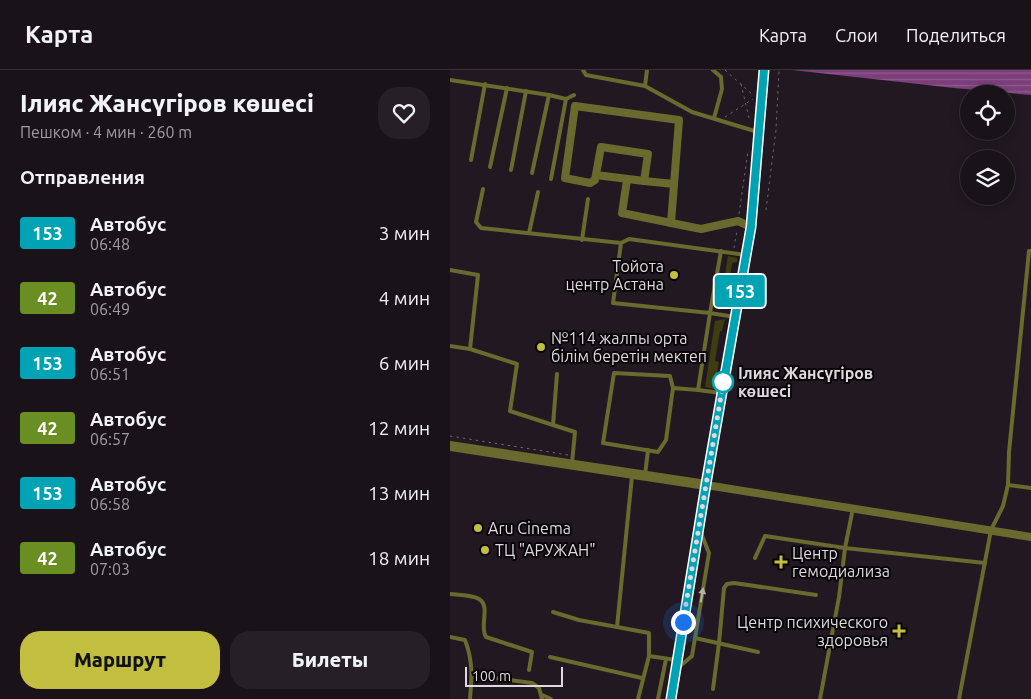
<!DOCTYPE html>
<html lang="ru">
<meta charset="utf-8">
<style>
:root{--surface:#191219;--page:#262026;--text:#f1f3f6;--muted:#9f9ea2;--line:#373238;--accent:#c1be40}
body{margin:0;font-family:Ubuntu,sans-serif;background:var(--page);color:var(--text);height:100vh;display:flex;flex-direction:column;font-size:19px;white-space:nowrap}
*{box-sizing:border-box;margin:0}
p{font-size:16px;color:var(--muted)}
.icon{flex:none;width:28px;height:28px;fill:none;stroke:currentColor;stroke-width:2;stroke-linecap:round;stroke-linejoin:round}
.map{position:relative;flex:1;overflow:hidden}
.sheet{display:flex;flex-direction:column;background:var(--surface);width:450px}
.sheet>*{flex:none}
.badge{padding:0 10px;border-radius:4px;font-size:18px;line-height:32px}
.tools{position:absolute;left:510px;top:15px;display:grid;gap:10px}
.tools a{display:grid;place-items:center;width:55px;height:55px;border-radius:50%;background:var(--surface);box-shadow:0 2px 12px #0003,0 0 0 1px var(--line);font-size:25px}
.scale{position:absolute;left:15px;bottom:12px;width:98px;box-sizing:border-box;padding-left:5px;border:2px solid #dfd9df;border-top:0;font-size:14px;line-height:18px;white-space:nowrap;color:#dfd9df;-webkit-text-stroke:4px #080508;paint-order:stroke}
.you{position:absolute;width:25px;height:25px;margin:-12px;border:4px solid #fff;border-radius:50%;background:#1a73e8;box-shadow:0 0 0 8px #1a73e833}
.map>.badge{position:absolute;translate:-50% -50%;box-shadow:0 0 0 2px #fff}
h2{padding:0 20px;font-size:19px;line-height:45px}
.round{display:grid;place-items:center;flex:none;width:52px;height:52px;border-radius:20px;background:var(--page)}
.summary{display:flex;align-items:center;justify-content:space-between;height:85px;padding:0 20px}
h1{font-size:24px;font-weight:800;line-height:38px}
.action{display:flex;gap:10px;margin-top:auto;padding:10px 20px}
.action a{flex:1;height:58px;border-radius:20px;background:var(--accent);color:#111;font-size:20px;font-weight:800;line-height:58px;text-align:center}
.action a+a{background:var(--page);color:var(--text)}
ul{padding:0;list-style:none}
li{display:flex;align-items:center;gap:15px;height:65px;padding:0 20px}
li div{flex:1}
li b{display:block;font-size:19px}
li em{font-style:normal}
li .badge{min-width:55px;font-weight:700;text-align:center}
header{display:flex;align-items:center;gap:30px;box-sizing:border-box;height:70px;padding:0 25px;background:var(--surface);border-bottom:1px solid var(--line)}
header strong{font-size:24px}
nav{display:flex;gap:28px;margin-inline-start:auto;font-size:18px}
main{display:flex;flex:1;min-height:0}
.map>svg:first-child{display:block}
.grass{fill:#3e3d10}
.water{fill:url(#water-rules)}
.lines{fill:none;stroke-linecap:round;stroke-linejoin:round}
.path{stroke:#6e666e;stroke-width:1;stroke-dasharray:2.5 4;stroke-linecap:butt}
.service{stroke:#6a692e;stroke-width:4}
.minor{stroke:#6a692e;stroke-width:8}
.tertiary{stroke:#6a692e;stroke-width:10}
.secondary{stroke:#989530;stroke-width:10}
.oneway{fill:#b6b2a1}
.line-casing{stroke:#fff;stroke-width:11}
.line{stroke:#00a3b4;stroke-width:8}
.walk{stroke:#dfd9df;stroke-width:5;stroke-dasharray:0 9}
.poi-dot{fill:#c1be40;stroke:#080508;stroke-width:2}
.stop-dot{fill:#fff;stroke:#00a3b4;stroke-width:2.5}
.labels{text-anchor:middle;stroke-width:4;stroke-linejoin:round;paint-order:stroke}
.poi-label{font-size:16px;fill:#dfd9df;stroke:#080508;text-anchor:start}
.stop-label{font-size:16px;font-weight:bold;fill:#dfd9df;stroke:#080508;text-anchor:start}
</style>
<header>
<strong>Карта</strong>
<nav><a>Карта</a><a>Слои</a><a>Поделиться</a></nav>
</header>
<main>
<section class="sheet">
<div class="summary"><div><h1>Ілияс Жансүгіров көшесі</h1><p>Пешком · 4 мин · 260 m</p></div><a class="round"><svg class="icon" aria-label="heart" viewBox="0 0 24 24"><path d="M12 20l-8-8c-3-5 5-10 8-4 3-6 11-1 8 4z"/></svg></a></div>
<h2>Отправления</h2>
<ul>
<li><span class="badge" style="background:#00a3b4;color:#fff">153</span><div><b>Автобус</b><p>06:48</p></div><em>3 мин</em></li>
<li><span class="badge" style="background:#6b8e23;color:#fff">42</span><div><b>Автобус</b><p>06:49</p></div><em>4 мин</em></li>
<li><span class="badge" style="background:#00a3b4;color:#fff">153</span><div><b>Автобус</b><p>06:51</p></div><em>6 мин</em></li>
<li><span class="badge" style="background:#6b8e23;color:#fff">42</span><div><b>Автобус</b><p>06:57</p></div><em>12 мин</em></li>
<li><span class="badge" style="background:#00a3b4;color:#fff">153</span><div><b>Автобус</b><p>06:58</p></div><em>13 мин</em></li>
<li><span class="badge" style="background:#6b8e23;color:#fff">42</span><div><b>Автобус</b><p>07:03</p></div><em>18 мин</em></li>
</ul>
<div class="action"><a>Маршрут</a><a>Билеты</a></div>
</section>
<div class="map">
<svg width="581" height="629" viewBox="0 0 581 629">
<defs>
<pattern id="water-rules" width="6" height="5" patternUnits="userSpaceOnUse" patternTransform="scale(1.25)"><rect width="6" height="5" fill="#7c3f7b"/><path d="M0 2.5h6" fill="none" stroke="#8e5a8d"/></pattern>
</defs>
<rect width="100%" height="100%" fill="#211821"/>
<g class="grass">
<path d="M278 186 287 188V192L282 193 278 222 282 225 278 239H269Z"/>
<path d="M275 249 272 261H270L265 291 269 292 264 319 255 317 265 251Z"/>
</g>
<path class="water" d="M342 0H581V25L504 18Z"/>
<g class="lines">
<g class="path">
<path d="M275 0 303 25"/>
<path d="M291 14 299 48 301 51"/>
<path d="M275 47 303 29"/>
<path d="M316 140 326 60 329 0"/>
<path d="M289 144 298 81"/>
<path d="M284 178 287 160"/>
<path d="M0 366 118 385"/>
</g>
<g class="service">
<path d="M133 0 136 5 195 16"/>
<path d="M197 0 195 16 242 42 308 62"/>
<path d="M263 0 271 7 272 19 264 48"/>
<path d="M0 10 99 25 116 29 124 25"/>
<path d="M21 90 35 14"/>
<path d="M40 97 57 18"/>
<path d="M61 100 76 21"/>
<path d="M82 103 99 25"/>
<path d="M101 109 116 29"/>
<path d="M33 119 26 152 31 158 171 173"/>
<path d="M79 163 88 122"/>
<path d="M132 170 138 129"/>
<path d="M271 181 260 243 285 247"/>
<path d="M0 200 28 205 20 279 67 294 60 341 103 355"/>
<path d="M0 276 20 279"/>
<path d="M107 304 103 355 125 362 122 393"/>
<path d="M223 318 220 306 164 303 153 373 208 382 216 370 223 318 248 320 260 243 163 233 171 173 179 169 296 185"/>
<path d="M248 320 271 323"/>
<path d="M195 405 198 380"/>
<path d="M182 406 167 557 199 563V586L226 590"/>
<path d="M558 415 581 418"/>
<path d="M305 488 315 466 395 478 403 438"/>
<path d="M0 524C9 525 21 525 29 529 41 536 29 556 36 567L82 582 79 600"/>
<path d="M103 542 129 550 167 557"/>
<path d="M0 567 15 570C23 591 22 607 20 629"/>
<path d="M245 568 308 582"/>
<path d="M100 587 192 608"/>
<path d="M229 597 242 586 259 483 251 463"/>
<path d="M23 605 82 613 89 618 92 629"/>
<path d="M263 619 269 573 274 518 277 514 284 513 366 525"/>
<path d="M92 625 101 629"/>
<path d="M188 629 199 586"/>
<path d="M208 629 216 589"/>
<path d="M370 629 389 527 395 478 535 493"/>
<path d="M509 629 541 460 553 436 558 415 559 382 579 181H581"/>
</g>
<g class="minor">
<path d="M146 105 194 111 198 84 151 77 145 110 140 113 115 108 125 36 229 50 221 153"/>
<path d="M177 110 172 143 251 159 288 151 301 157"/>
<path d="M194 111 224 114"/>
<path d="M256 415 581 467"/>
</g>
<path class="tertiary" d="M0 376 256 415"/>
<path class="secondary" d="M221 629 256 415 301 157 314 0"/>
</g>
<defs><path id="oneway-solid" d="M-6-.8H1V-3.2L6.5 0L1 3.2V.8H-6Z" transform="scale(1.25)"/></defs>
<use class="oneway" href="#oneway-solid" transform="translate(252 525) rotate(-80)"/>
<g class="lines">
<defs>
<path id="line" d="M221 629 256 414 301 157 314 0"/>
</defs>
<use href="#line" class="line-casing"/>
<use href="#line" class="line"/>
<path class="walk" d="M233 552 274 308 273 312"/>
</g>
<g class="poi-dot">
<circle cx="224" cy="205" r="5"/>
<circle cx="91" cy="277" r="5"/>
<circle cx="28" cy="458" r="5"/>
<circle cx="35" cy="480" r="5"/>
<path d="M328.5 484.5h5v5h5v5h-5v5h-5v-5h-5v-5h5z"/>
<path d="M446.5 553.5h5v5h5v5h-5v5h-5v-5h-5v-5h5z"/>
</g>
<circle class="stop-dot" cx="273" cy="312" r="10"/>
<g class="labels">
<g class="poi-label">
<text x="214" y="202" text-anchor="end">Тойота<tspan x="214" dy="18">центр Астана</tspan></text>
<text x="101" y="274">№114 жалпы орта<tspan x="101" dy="18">білім беретін мектеп</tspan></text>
<text x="38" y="464">Aru Cinema</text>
<text x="45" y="486">ТЦ "АРУЖАН"</text>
<text x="342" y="489">Центр<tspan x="342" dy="18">гемодиализа</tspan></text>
<text x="438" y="558" text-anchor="end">Центр психического<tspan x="438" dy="18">здоровья</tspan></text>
</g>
<g class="stop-label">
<text x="288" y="309">Ілияс Жансүгіров<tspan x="288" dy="18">көшесі</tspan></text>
</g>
</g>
</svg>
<div class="tools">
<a><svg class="icon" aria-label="locate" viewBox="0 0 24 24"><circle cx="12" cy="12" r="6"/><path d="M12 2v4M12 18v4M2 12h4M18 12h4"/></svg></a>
<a><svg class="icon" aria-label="layers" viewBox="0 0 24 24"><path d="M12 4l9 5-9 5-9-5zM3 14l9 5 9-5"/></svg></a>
</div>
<div class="scale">100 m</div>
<div class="you" style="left:233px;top:552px"></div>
<b class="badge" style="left:290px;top:221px;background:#00a3b4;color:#fff">153</b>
</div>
</main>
